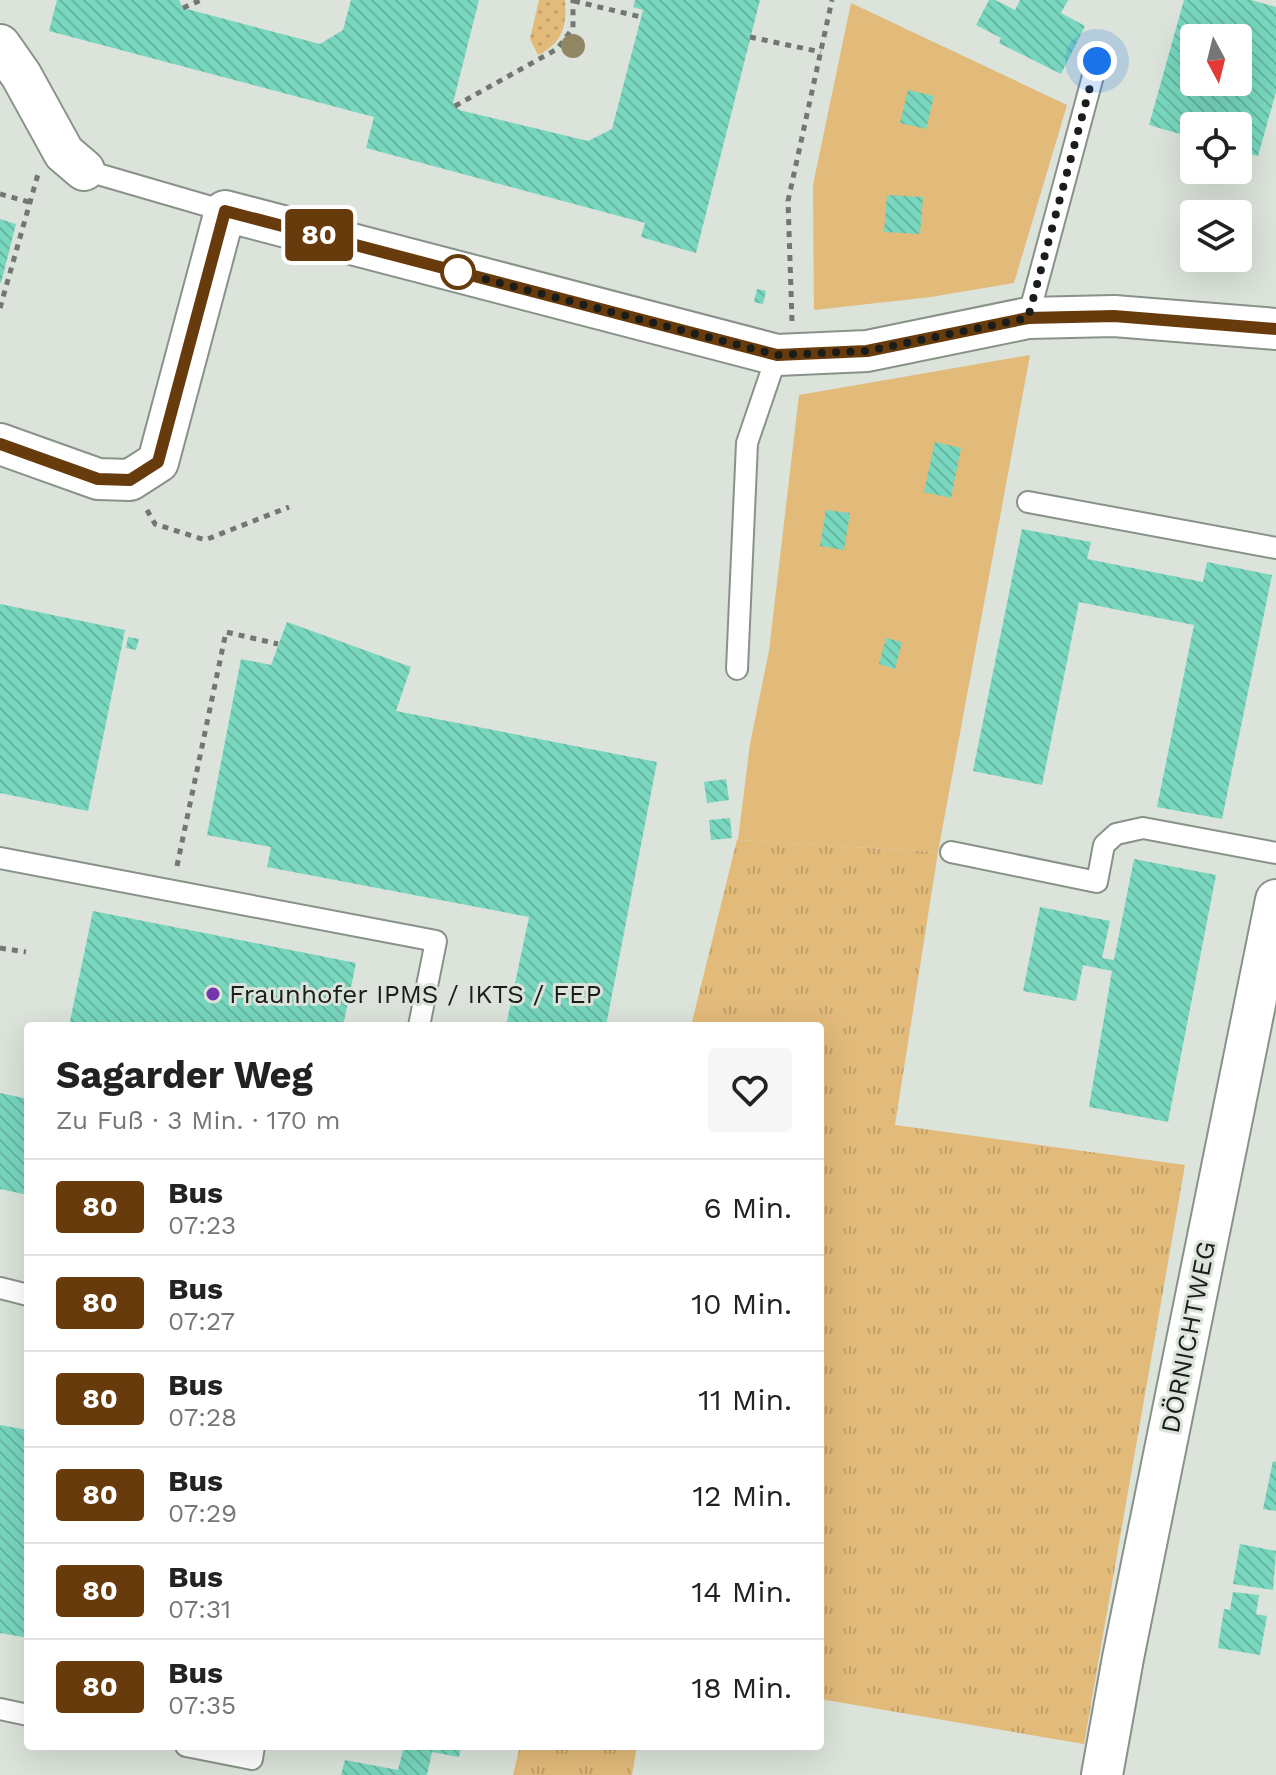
<!DOCTYPE html>
<html lang="de">
<meta charset="utf-8">
<style>
:root{--surface:#fff;--page:#f6f6f6;--text:#222;--muted:#767676;--line:#e0e0e0}
body{margin:0;font-family:"Work Sans",sans-serif;background:var(--page);color:var(--text);height:100vh;display:flex;flex-direction:column;font-size:30px;white-space:nowrap}
*{box-sizing:border-box;margin:0}
p{font-size:26px;color:var(--muted)}
.icon{flex:none;width:44px;height:44px;fill:none;stroke:currentColor;stroke-width:2;stroke-linecap:round;stroke-linejoin:round}
.map{position:relative;flex:1;overflow:hidden}
.sheet{position:absolute;left:24px;top:1022px;width:800px;height:728px;display:flex;flex-direction:column;background:var(--surface);border-radius:8px;box-shadow:0 8px 32px #0002}
.sheet>*{flex:none}
.badge{padding:0 16px;border-radius:6px;font-size:28px;line-height:52px}
.needle{width:52px;rotate:173deg}
.buttons{position:absolute;left:1180px;top:24px;display:grid;gap:16px}
.buttons a{display:grid;place-items:center;width:72px;height:72px;border-radius:8px;background:var(--surface);box-shadow:0 8px 32px #0002;font-size:40px}
.you{position:absolute;width:40px;height:40px;margin:-20px;border:6px solid #fff;border-radius:50%;background:#1a73e8;box-shadow:0 0 0 12px #1a73e833}
.map>.badge{position:absolute;translate:-50% -50%;box-shadow:0 0 0 4px #fff}
.round{display:grid;place-items:center;flex:none;width:84px;height:84px;border-radius:8px;background:var(--page)}
.head{display:flex;align-items:center;justify-content:space-between;height:136px;padding:0 32px}
h1{font-size:38px;font-weight:700;line-height:60px}
ul{padding:0;list-style:none}
li{display:flex;align-items:center;gap:24px;height:96px;padding:0 32px;border-top:2px solid var(--line)}
li div{flex:1}
li b{display:block;font-size:30px}
li em{font-style:normal}
li .badge{min-width:88px;font-weight:700;text-align:center}
.map>svg:first-child{display:block}
.grass{fill:url(#grass-tufts)}
.park{fill:url(#park-dots)}
.garden{fill:#e2ba7a}
.building{fill:url(#building-back-hatch);fill-rule:evenodd}
.lines{fill:none;stroke-linecap:round;stroke-linejoin:round}
.lane-casing{stroke:#899289;stroke-width:24}
.street-casing{stroke:#899289;stroke-width:44}
.path{stroke:#727772;stroke-width:5;stroke-dasharray:6 6;stroke-linecap:butt}
.lane{stroke:#fff;stroke-width:20}
.street{stroke:#fff;stroke-width:40}
.tree{fill:#928763}
.line-casing{stroke:#fff;stroke-width:18}
.line{stroke:#683b0c;stroke-width:12}
.walk{stroke:#1a1d1a;stroke-width:8;stroke-dasharray:0 14.4}
.stop-dot{fill:#fff;stroke:#683b0c;stroke-width:4}
.poi-dot{fill:#7337ad;stroke:#dbe3da;stroke-width:3}
.labels{text-anchor:middle;stroke-width:6;stroke-linejoin:round;paint-order:stroke}
.poi-label{font-size:26px;fill:#1a1d1a;stroke:#dbe3da;text-anchor:start}
.street-label{font-size:26px;fill:#1a1d1a;stroke:#dbe3da}
</style>
<div class="map">
<svg width="1276" height="1775" viewBox="0 0 1276 1775">
<defs>
<pattern id="grass-tufts" width="24" height="20" patternUnits="userSpaceOnUse" patternTransform="scale(2)"><rect width="24" height="20" fill="#e2ba7a"/><path d="M3 7l-1-3M5 7V3M7 7l1-3M15 17l-1-3M17 17v-4M19 17l1-3" fill="none" stroke="#c19f69"/></pattern>
<pattern id="park-dots" width="8" height="8" patternUnits="userSpaceOnUse" patternTransform="scale(2)"><rect width="8" height="8" fill="#e2ba7a"/><path d="M2 2h.1M6 6h.1" fill="none" stroke="#c19f69" stroke-width="1.8" stroke-linecap="round"/></pattern>
<pattern id="building-back-hatch" width="6" height="6" patternUnits="userSpaceOnUse" patternTransform="scale(2)"><rect width="6" height="6" fill="#78d7be"/><path d="M-1 5l2 2M0 0l6 6M5-1l2 2" fill="none" stroke="#67b8a3"/></pattern>
</defs>
<rect width="100%" height="100%" fill="#dbe3da"/>
<g class="grass">
<path d="M737 840 938 852 895 1125 1185 1165 1084 1744 820 1699V1026H691Z"/>
<path d="M520 1746H637L632 1775H513Z"/>
</g>
<path class="park" d="M539 0H565C567 25 563 43 538 55L530 39Z"/>
<g class="garden">
<path d="M851 3 1067 105 1014 283 931 297 814 310 813 185Z"/>
<path d="M1030 355 938 852 738 840 750 744 769 651 799 395Z"/>
</g>
<g class="building">
<path d="M57 0H179L183 8 320 44 343 30 351 0H479L453 103 459 110 588 141 612 129 643 10 633 7 635 0H760L696 253 641 237 645 223 366 148 374 117 49 31Z"/>
<path d="M989 0H995L1015 10 1020 0H1068L1061 13 1085 26 1061 74 999 43 1001 38 976 25Z"/>
<path d="M1184 0H1251L1276 7V92L1258 156 1238 151V126H1194V138L1149 125ZM1194 38H1238V82H1194Z"/>
<path d="M908 90 934 96 926 129 900 123Z"/>
<path d="M887 195 923 197 920 234 884 232Z"/>
<path d="M0 219 16 224 1 283H0Z"/>
<path d="M757 289 766 291 763 304 754 302Z"/>
<path d="M935 442 961 448 951 498 924 492Z"/>
<path d="M826 510 850 513 844 550 820 546Z"/>
<path d="M1022 529 1091 542 1087 559 1203 582 1207 562 1272 575 1222 819 1157 807 1194 625 1079 602 1042 785 973 771Z"/>
<path d="M0 604 125 630 88 811 0 793Z"/>
<path d="M287 622 411 667 396 711 657 762 606 1026H506L529 917 267 867 271 847 207 835 241 659 271 665Z"/>
<path d="M128 637 139 639 136 650 126 648Z"/>
<path d="M886 638 902 642 895 669 879 664Z"/>
<path d="M726 779 729 800 707 803 704 782Z"/>
<path d="M730 818 732 838 711 840 709 820Z"/>
<path d="M1134 859 1216 875 1168 1122 1089 1107 1112 971 1083 965 1076 1001 1023 991 1040 907 1110 921 1102 958 1114 960Z"/>
<path d="M93 911 356 963 343 1026H69Z"/>
<path d="M0 1093 28 1099V1195L0 1189Z"/>
<path d="M0 1425 28 1430V1638L0 1633Z"/>
<path d="M1273 1461 1276 1462V1511L1263 1509Z"/>
<path d="M1240 1544 1276 1551 1273 1590 1233 1584Z"/>
<path d="M1233 1592 1259 1595 1256 1614 1267 1616 1260 1655 1218 1648 1224 1609 1230 1610Z"/>
<path d="M404 1746H461L459 1757 432 1752 427 1775H341L345 1760 398 1770Z"/>
</g>
<g class="lines">
<defs>
<g id="lane">
<path d="M84 170 225 211"/>
<path d="M1028 318 1097 61"/>
<path d="M1028 502 1276 548"/>
<path d="M737 669 747 443 777 355"/>
<path d="M951 852 1097 882 1104 845 1116 834 1143 828 1276 853"/>
<path d="M0 858 436 941 419 1026"/>
<path d="M0 1288 28 1295"/>
<path d="M0 1709 28 1715"/>
<path d="M186 1746 252 1759 254 1746"/>
</g>
<g id="street">
<path d="M0 45 21 75 64 153 84 170"/>
<path d="M0 444 98 479 130 480 158 462 225 211 777 355 867 351 1028 318 1114 316 1276 329"/>
<path d="M1102 1775 1123 1658 1276 900"/>
</g>
</defs>
<use href="#lane" class="lane-casing"/>
<use href="#street" class="street-casing"/>
<g class="path">
<path d="M574 1 641 17"/>
<path d="M183 8 201 0"/>
<path d="M750 37 821 52"/>
<path d="M455 106 557 49 573 28V0"/>
<path d="M0 194 29 202"/>
<path d="M0 308 38 174"/>
<path d="M792 321 788 201 832 0"/>
<path d="M147 510 155 524 205 540 289 507"/>
<path d="M177 866 226 632 278 644"/>
<path d="M0 948 26 952"/>
</g>
<use href="#lane" class="lane"/>
<use href="#street" class="street"/>
</g>
<circle class="tree" cx="573" cy="46" r="12"/>
<g class="lines">
<defs>
<path id="line" d="M0 444 98 479 130 480 158 462 225 211 777 355 867 351 1028 318 1114 316 1276 329"/>
</defs>
<use href="#line" class="line-casing"/>
<use href="#line" class="line"/>
<path class="walk" d="M458 272 777 355 867 351 1028 318 1097 61"/>
</g>
<circle class="stop-dot" cx="458" cy="272" r="16"/>
<circle class="poi-dot" cx="213" cy="994" r="8"/>
<g class="labels">
<g class="poi-label">
<text x="229" y="1003">Fraunhofer IPMS / IKTS / FEP</text>
</g>
<g class="street-label">
<text transform="translate(1188 1337) rotate(-79)" y="9">DÖRNICHTWEG</text>
</g>
</g>
</svg>
<div class="buttons">
<a><svg class="needle" viewBox="-14 -14 28 28"><path d="M0-13l5 13h-10z" fill="#e53935"/><path d="M0 13l5-13h-10z" fill="#767676"/></svg></a>
<a><svg class="icon" aria-label="locate" viewBox="0 0 24 24"><circle cx="12" cy="12" r="6"/><path d="M12 2v4M12 18v4M2 12h4M18 12h4"/></svg></a>
<a><svg class="icon" aria-label="layers" viewBox="0 0 24 24"><path d="M12 4l9 5-9 5-9-5zM3 14l9 5 9-5"/></svg></a>
</div>
<div class="you" style="left:1097px;top:61px"></div>
<b class="badge" style="left:319px;top:235px;background:#683b0c;color:#fff">80</b>
<section class="sheet">
<div class="head"><div><h1>Sagarder Weg</h1><p>Zu Fuß · 3 Min. · 170 m</p></div><a class="round"><svg class="icon" aria-label="heart" viewBox="0 0 24 24"><path d="M12 20l-8-8c-3-5 5-10 8-4 3-6 11-1 8 4z"/></svg></a></div>
<ul>
<li><span class="badge" style="background:#683b0c;color:#fff">80</span><div><b>Bus</b><p>07:23</p></div><em>6 Min.</em></li>
<li><span class="badge" style="background:#683b0c;color:#fff">80</span><div><b>Bus</b><p>07:27</p></div><em>10 Min.</em></li>
<li><span class="badge" style="background:#683b0c;color:#fff">80</span><div><b>Bus</b><p>07:28</p></div><em>11 Min.</em></li>
<li><span class="badge" style="background:#683b0c;color:#fff">80</span><div><b>Bus</b><p>07:29</p></div><em>12 Min.</em></li>
<li><span class="badge" style="background:#683b0c;color:#fff">80</span><div><b>Bus</b><p>07:31</p></div><em>14 Min.</em></li>
<li><span class="badge" style="background:#683b0c;color:#fff">80</span><div><b>Bus</b><p>07:35</p></div><em>18 Min.</em></li>
</ul>
</section>
</div>
